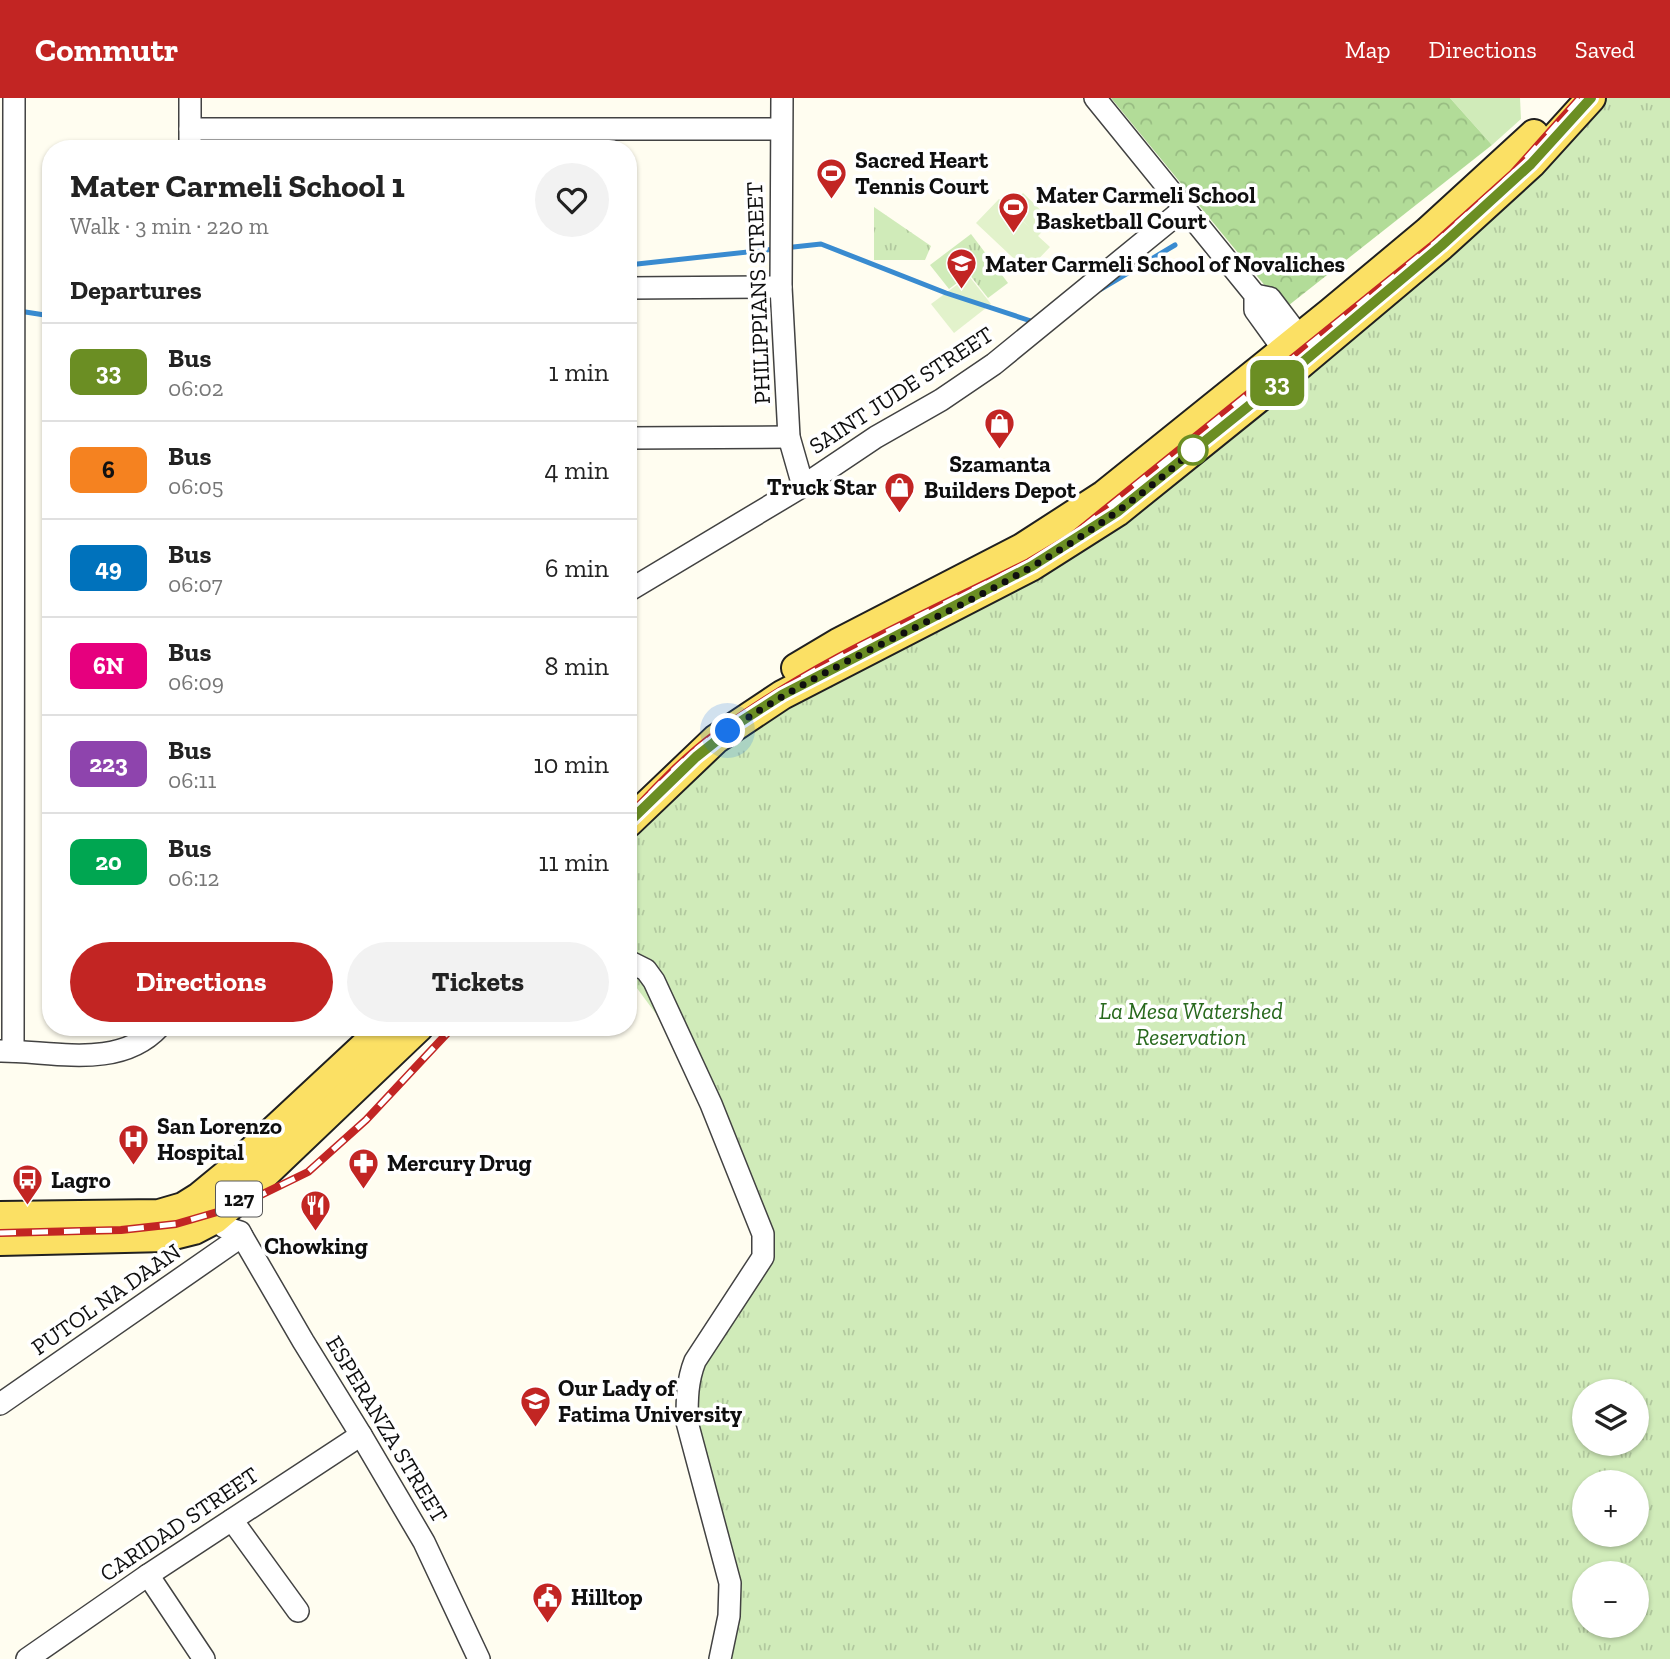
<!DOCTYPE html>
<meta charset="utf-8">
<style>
:root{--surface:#fff;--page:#f2f2f2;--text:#222;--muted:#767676;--line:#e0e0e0;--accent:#c22523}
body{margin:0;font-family:"Zilla Slab",serif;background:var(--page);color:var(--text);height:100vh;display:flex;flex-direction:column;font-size:26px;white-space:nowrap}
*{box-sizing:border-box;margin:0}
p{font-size:23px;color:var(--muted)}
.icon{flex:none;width:38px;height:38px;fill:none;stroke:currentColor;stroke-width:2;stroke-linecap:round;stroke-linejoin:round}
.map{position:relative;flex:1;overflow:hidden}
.panel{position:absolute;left:42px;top:42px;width:595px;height:896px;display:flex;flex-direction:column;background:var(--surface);border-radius:28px;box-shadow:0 2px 5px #0004}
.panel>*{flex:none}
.badge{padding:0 14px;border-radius:10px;font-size:24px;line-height:46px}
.controls{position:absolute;left:1572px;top:1281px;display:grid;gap:14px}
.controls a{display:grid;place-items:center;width:77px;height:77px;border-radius:50%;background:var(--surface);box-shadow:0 2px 5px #0004;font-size:35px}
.you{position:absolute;width:35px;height:35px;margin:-18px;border:5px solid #fff;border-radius:50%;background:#1a73e8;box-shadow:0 0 0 10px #1a73e833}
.map>.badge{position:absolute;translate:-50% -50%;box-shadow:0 0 0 4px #fff}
h2{padding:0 28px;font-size:26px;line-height:63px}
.round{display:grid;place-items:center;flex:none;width:74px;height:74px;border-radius:37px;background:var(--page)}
.head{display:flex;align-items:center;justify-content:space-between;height:119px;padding:0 28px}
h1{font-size:33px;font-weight:700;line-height:52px}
.cta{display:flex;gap:14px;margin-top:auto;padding:14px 28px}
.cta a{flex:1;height:80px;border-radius:42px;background:var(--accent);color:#fff;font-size:28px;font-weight:700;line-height:80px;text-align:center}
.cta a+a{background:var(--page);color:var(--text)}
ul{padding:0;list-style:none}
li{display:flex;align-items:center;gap:21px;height:98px;padding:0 28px;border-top:2px solid var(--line)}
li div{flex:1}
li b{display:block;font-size:26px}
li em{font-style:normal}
li .badge{min-width:77px;font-weight:700;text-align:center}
header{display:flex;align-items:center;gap:42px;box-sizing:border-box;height:98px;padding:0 35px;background:var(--accent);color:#fff}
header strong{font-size:33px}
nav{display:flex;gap:38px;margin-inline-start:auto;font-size:24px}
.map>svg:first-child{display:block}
.grass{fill:#d0ebb9}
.forest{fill:url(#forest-crowns)}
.park{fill:url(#park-tufts);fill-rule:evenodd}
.pitch{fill:#e2f2cb}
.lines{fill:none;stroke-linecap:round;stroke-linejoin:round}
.stream{stroke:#398bd0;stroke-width:5}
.minor-casing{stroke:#424242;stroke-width:24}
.major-casing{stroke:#202020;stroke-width:32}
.minor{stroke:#fff;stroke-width:21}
.major{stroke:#fbe064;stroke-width:28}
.rail-casing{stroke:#c22523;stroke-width:8}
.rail{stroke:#fff;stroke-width:5;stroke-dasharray:16;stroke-linecap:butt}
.line-casing{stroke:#fff;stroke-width:16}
.line{stroke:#6b8e23;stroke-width:10}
.walk{stroke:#0f0f0f;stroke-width:7;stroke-dasharray:0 12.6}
.stop-dot{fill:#fff;stroke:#6b8e23;stroke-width:3.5}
.labels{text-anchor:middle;stroke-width:7;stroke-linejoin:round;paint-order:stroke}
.shield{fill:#fff;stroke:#575757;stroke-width:2}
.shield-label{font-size:21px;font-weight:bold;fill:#0f0f0f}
.poi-label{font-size:23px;font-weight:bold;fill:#0f0f0f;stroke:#fff;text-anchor:start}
.street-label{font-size:23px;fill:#0f0f0f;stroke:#fff}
.park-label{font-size:23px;font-style:italic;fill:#28691d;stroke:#fff}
</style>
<header>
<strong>Commutr</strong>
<nav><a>Map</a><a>Directions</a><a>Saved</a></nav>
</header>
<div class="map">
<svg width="1670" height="1561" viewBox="0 0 1670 1561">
<defs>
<pattern id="forest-crowns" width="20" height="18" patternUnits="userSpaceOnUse" patternTransform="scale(1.75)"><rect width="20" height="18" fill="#b2dc98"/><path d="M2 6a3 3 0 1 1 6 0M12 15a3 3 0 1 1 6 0" fill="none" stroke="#98bc82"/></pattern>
<pattern id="park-tufts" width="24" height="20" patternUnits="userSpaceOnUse" patternTransform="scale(1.75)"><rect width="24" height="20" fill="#d0ebb9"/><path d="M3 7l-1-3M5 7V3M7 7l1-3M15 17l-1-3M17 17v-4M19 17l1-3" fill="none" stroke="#b1c89e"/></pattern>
</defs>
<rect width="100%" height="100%" fill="#fffdf0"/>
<path class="grass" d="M1450 0H1520L1521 21 1492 47Z"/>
<path class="forest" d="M1111 0H1450L1492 47 1284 211Z"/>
<g class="park">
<path d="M1591 0H1670V1561H723V1459L690 1282 758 1147 676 943 628 878V725L696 659 1032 468ZM1584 1293H1636V1346H1584ZM1584 1384H1636V1437H1584ZM1584 1475H1636V1528H1584Z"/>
<path d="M874 109 931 148 925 162H874Z"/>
<path d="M971 136 1008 185 988 200 969 176 949 191 930 167Z"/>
</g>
<g class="pitch">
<path d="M1023 95 1052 123 1038 138 1050 149 1027 173 976 125 999 101 1030 130 1009 109Z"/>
<path d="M969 178 991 206 954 235 931 206Z"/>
</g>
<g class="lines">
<g class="stream">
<path d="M784 150 821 146 946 195 1037 225"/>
<path d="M628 167 775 151"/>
<path d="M1101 191 1175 147"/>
<path d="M19 213 51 218"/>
</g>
<defs>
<g id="minor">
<path d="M782 0 781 189 789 339 803 388"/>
<path d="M1095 0 1255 197V212L1291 262"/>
<path d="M190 31H781"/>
<path d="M190 51V0"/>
<path d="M628 190 781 189"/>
<path d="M1255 197 1270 200 1308 250"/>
<path d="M628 340 789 339"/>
<path d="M628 493 803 388 876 339 941 302 994 266 1185 110"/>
<path d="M628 863 646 872 654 883 711 1006 763 1136V1159L695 1263C687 1283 687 1302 687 1324L730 1485 729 1518 720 1561"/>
<path d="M1 953C53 953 119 972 159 929"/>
<path d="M13 953 14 0"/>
<path d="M207 1110 224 1129 240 1134 242 1138 303 1243 361 1337 424 1444 479 1561"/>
<path d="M0 1306 242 1138"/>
<path d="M232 1422 298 1513"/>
<path d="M148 1477 204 1561"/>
<path d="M27 1561 148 1477 361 1337"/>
</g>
<g id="major">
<path d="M796 570 838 545 1022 450 1104 397 1330 215 1427 134 1534 36"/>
<path d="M628 725 716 641 782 597 1032 468 1117 414 1297 269 1441 148 1531 66 1591 0"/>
<path d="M0 1118 159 1116 183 1109 199 1099 227 1076 385 929"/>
<path d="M0 1143 166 1139 194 1132 215 1121 243 1097 419 929"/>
</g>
</defs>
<use href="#minor" class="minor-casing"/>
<use href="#major" class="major-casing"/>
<use href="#minor" class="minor"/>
<use href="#major" class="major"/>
<defs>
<g id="rail">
<path d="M628 719C656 689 684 659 717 635 810 566 925 516 1029 464L1071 439 1435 145 1513 75 1580 0"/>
<path d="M0 1135 121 1132 176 1126 238 1108 308 1074 366 1022 453 929"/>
</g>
</defs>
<use href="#rail" class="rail-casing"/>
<use href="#rail" class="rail"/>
</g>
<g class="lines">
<defs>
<path id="line" d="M628 725 696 659 740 624 782 597 1032 468 1117 414 1297 269 1441 148 1531 66 1591 0"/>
</defs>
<use href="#line" class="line-casing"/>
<use href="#line" class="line"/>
<path class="walk" d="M728 633C823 567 933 526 1033 468 1090 435 1145 396 1193 352"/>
</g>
<defs>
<symbol id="stadium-pin" viewBox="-11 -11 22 30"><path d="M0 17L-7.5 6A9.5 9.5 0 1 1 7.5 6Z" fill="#c22523" stroke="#fff"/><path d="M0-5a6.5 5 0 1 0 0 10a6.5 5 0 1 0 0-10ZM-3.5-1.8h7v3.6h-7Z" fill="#fff"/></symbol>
<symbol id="school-pin" viewBox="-11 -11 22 30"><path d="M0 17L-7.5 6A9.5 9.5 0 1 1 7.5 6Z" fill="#c22523" stroke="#fff"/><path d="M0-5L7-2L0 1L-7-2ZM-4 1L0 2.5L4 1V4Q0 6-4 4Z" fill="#fff"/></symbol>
<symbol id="shop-pin" viewBox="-11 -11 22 30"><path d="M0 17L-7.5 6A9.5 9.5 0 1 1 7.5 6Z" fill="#c22523" stroke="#fff"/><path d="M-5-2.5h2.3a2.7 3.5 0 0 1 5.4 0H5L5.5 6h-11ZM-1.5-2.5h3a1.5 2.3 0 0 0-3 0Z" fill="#fff"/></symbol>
<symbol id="hospital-pin" viewBox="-11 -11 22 30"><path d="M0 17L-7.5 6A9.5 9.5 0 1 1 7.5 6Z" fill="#c22523" stroke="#fff"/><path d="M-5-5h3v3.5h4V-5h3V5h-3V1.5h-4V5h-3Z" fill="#fff"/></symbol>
<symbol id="pharmacy-pin" viewBox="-11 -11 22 30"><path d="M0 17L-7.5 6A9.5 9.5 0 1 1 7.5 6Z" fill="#c22523" stroke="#fff"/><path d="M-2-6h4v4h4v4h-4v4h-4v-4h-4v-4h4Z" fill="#fff"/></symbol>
<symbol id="bus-pin" viewBox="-11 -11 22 30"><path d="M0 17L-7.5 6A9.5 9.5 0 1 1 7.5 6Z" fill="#c22523" stroke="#fff"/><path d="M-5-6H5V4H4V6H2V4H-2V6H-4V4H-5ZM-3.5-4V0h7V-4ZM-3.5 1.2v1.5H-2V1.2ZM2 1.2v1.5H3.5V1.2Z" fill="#fff"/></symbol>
<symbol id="restaurant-pin" viewBox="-11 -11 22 30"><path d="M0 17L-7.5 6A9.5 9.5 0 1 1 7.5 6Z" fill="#c22523" stroke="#fff"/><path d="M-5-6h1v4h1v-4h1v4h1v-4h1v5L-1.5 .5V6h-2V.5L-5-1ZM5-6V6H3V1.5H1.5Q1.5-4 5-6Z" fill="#fff"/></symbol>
<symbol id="university-pin" viewBox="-11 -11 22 30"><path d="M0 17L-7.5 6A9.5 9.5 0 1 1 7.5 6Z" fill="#c22523" stroke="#fff"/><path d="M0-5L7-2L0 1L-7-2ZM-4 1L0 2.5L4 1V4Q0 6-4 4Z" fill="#fff"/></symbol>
<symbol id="civic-pin" viewBox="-11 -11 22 30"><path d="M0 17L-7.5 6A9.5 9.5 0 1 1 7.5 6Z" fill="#c22523" stroke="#fff"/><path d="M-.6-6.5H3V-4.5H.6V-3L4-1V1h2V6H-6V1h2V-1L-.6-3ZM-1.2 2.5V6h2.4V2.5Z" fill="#fff"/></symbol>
</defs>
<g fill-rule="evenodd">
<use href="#stadium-pin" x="814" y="58" width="35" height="47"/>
<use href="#stadium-pin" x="996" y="92" width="35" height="47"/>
<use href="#school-pin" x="944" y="148" width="35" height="47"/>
<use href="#shop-pin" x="982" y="308" width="35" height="47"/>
<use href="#shop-pin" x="882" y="372" width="35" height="47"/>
<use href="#hospital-pin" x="116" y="1024" width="35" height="47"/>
<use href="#pharmacy-pin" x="346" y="1048" width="35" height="47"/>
<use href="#bus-pin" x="10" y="1064" width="35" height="47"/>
<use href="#restaurant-pin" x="298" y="1090" width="35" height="47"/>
<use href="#university-pin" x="518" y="1286" width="35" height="47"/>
<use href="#civic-pin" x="530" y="1482" width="35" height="47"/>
</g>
<circle class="stop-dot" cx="1193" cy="352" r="14"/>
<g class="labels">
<rect class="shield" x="216" y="1083.5" width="46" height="35" rx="5"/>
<g class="shield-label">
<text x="239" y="1108">127</text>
</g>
<g class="poi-label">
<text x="855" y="70">Sacred Heart<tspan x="855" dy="26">Tennis Court</tspan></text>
<text x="1036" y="105">Mater Carmeli School<tspan x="1036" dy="26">Basketball Court</tspan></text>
<text x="985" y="174">Mater Carmeli School of Novaliches</text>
<text x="1000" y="374" text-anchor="middle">Szamanta<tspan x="1000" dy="26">Builders Depot</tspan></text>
<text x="877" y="397" text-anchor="end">Truck Star</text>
<text x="157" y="1036">San Lorenzo<tspan x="157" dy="26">Hospital</tspan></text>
<text x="387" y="1073">Mercury Drug</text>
<text x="51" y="1090">Lagro</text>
<text x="316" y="1156" text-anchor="middle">Chowking</text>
<text x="558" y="1298">Our Lady of<tspan x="558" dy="26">Fatima University</tspan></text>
<text x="571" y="1507">Hilltop</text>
</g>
<g class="street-label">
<text transform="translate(758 195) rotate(-92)" y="8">PHILIPPIANS STREET</text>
<text transform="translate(901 292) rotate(-33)" y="8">SAINT JUDE STREET</text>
<text transform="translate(106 1201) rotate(-35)" y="8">PUTOL NA DAAN</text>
<text transform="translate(387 1331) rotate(59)" y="8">ESPERANZA STREET</text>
<text transform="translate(179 1426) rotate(-34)" y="8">CARIDAD STREET</text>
</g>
<g class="park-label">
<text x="1191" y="921">La Mesa Watershed<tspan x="1191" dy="26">Reservation</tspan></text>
</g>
</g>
</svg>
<div class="controls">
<a><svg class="icon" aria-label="layers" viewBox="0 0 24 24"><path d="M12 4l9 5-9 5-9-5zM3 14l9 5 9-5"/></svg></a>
<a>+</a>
<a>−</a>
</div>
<div class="you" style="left:728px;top:633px"></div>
<b class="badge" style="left:1277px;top:285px;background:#6b8e23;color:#fff">33</b>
<section class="panel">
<div class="head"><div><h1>Mater Carmeli School 1</h1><p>Walk · 3 min · 220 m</p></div><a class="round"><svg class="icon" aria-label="heart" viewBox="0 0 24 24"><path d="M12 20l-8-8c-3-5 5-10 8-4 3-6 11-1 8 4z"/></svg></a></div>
<h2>Departures</h2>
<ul>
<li><span class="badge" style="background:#6b8e23;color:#fff">33</span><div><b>Bus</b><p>06:02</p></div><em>1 min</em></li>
<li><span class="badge" style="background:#f58220;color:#111">6</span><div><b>Bus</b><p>06:05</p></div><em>4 min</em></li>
<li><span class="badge" style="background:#0072bc;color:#fff">49</span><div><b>Bus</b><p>06:07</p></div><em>6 min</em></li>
<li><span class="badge" style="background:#e6007e;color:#fff">6N</span><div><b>Bus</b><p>06:09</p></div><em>8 min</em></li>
<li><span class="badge" style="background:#8e44ad;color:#fff">223</span><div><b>Bus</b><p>06:11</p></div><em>10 min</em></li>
<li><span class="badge" style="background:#00a651;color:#fff">20</span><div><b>Bus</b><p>06:12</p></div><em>11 min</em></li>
</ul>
<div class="cta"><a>Directions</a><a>Tickets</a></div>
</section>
</div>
